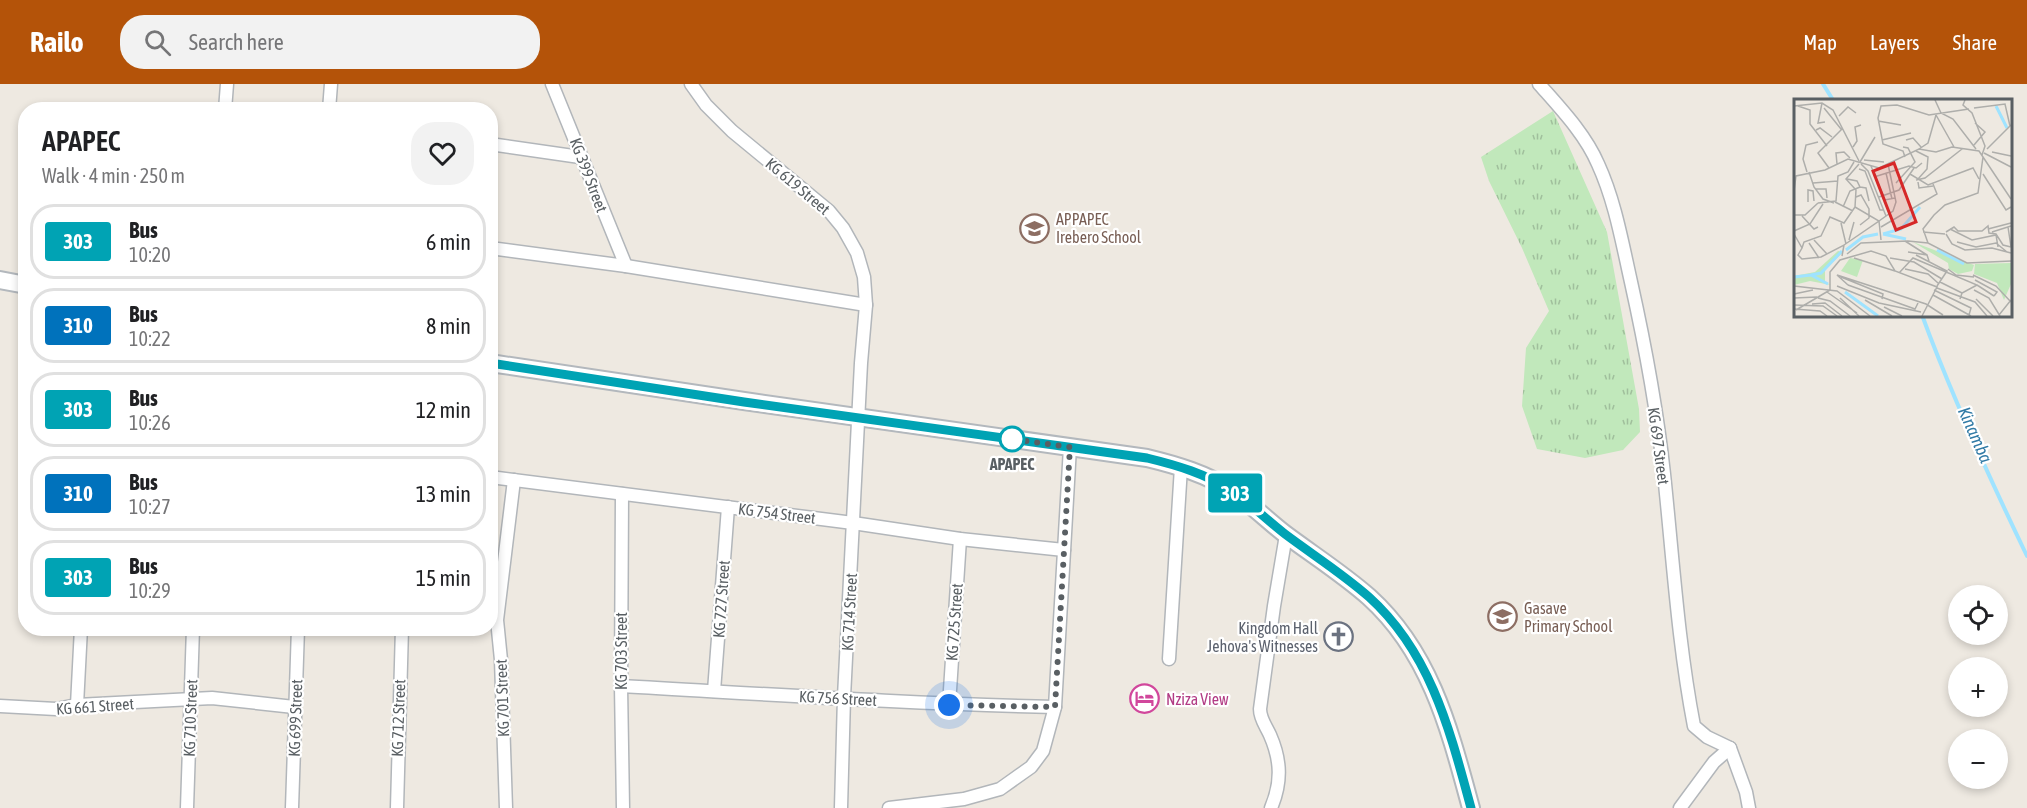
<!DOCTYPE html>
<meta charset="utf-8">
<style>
:root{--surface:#fff;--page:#f2f2f2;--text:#202124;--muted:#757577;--line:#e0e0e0;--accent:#b45309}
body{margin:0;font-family:"Asap Condensed",sans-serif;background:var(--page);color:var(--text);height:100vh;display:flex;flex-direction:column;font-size:22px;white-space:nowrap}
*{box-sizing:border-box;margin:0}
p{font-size:20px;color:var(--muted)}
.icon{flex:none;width:33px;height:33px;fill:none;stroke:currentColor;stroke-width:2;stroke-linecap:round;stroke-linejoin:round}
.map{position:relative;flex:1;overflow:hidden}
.panel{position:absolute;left:18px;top:18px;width:480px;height:534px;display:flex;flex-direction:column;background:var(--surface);border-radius:24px;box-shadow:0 3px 9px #0003}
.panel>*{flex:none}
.badge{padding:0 12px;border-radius:4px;font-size:21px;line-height:39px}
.buttons{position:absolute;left:1948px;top:501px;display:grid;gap:12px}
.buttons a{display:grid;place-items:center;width:60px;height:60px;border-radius:50%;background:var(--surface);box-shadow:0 3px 9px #0003;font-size:30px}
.you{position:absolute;width:30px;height:30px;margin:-15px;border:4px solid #fff;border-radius:50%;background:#1a73e8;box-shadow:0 0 0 9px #1a73e833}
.map>.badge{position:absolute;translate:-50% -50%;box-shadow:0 0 0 3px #fff}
.round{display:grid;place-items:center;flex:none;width:63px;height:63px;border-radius:24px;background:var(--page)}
.head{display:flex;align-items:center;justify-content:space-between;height:102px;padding:0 24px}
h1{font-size:28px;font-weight:600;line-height:45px}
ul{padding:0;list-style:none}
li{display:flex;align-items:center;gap:18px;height:75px;margin:0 12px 9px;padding:0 12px;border:3px solid var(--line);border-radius:24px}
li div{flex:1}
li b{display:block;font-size:22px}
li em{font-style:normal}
li .badge{min-width:66px;font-weight:700;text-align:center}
header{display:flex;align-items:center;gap:36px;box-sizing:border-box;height:84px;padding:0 30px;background:var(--accent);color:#fff}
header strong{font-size:28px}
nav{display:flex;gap:33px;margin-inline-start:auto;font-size:21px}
.search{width:420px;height:54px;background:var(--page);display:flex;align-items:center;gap:15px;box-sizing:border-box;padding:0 21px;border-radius:24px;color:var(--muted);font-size:22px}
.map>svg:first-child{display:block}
.grass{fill:url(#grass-tufts)}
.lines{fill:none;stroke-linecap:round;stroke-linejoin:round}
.stream{stroke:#9fe3ff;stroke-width:4}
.street-casing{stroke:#b2b6ba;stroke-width:15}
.secondary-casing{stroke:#b3b8bd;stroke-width:20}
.street{stroke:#fff;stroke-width:12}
.secondary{stroke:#fff;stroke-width:16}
.line-casing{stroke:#fff;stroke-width:14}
.line{stroke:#00a3b4;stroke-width:9}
.walk{stroke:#595f63;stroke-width:6;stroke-dasharray:0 10.8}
.stop-dot{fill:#fff;stroke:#00a3b4;stroke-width:3}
.labels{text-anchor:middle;stroke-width:4.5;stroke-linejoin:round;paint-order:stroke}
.street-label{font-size:16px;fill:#595f63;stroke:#fff}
.education-label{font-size:16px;fill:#785e54;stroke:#fff;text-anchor:start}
.stop-label{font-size:16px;font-weight:bold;fill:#595f63;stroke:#fff}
.worship-label{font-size:16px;fill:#5b616d;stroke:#fff;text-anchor:end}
.hotel-label{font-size:16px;fill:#b23c85;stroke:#fff;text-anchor:start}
.water-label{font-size:18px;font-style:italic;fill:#327ba6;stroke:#fff}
.inset-river{fill:none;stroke:#9fe3ff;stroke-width:3}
.inset-road{fill:none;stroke:#aeaeab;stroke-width:1.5}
.view{fill:#d62828;fill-opacity:0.15;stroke:#d62828;stroke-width:3}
.inset-edge{fill:none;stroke:#595f63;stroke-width:3}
</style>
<header>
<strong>Railo</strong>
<div class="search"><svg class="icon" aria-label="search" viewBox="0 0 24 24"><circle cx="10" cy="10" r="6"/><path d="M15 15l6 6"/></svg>Search here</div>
<nav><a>Map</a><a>Layers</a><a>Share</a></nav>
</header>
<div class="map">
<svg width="2027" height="724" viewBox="0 0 2027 724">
<defs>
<pattern id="grass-tufts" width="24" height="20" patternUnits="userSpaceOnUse" patternTransform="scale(1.5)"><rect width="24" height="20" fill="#c1e8bb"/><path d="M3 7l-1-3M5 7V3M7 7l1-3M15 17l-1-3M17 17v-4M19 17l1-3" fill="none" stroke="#a0bf9c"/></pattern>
</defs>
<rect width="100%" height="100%" fill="#eee9e1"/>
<path class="grass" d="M1553 27 1607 148 1639 325 1640 348 1623 366 1585 374 1537 365 1522 322 1526 264 1549 227 1522 164 1489 97 1481 73Z"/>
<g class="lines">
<g class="stream">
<path d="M1823 0 1833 16"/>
<path d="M1922 231C1952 313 1989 393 2027 472"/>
</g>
<defs>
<g id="street">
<path d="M552 0 626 182"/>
<path d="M691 0 706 21 732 47 829 127 843 144 857 169 864 193 866 221 861 279 844 613 841 724"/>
<path d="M1539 0C1561 25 1585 50 1598 80 1615 117 1622 158 1631 198 1645 261 1657 326 1664 390 1673 475 1678 559 1694 642L1707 653 1730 664 1746 708 1749 724"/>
<path d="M225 26 227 0"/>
<path d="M329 26 331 0"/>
<path d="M490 60 580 73"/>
<path d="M490 164 626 182 866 221"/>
<path d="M490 393 853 439 960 455 1064 466"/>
<path d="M622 410 621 602 623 724"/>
<path d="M1169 575 1181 383"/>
<path d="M621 602C765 610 910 620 1055 623"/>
<path d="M714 607 728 423"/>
<path d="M77 621 81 544"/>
<path d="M949 621 960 455"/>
<path d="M0 622 56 625 77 621 212 614 294 623"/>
<path d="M187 724 193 544"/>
<path d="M292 724 298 544"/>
<path d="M397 724 402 544"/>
<path d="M506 724 501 576 497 536 514 396"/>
<path d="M889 724 964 715 1000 705 1031 683 1043 667 1055 623 1070 363"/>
<path d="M1271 724C1282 698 1281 676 1270 651 1266 642 1260 635 1260 625L1274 522 1286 451"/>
<path d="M1680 724 1714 678 1730 664"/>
</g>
<g id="secondary">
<path d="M0 196 26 201"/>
<path d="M490 279 744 317 1147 374C1176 381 1207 390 1232 407 1251 420 1267 436 1285 450 1313 471 1343 490 1369 513 1431 569 1450 647 1471 724"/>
</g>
</defs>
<use href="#street" class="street-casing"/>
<use href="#secondary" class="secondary-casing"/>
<use href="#street" class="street"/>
<use href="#secondary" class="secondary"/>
</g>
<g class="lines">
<defs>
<path id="line" d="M490 279 744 318 1147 374C1176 381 1207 390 1232 407 1251 420 1267 436 1285 450 1313 471 1343 490 1369 513 1431 569 1450 647 1471 724"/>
</defs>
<use href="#line" class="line-casing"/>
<use href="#line" class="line"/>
<path class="walk" d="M949 621 1055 623 1070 363 1004 354 1012 355"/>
</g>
<defs>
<symbol id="school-ring" viewBox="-11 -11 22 22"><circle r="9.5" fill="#fff" stroke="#8d6e63" stroke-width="1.5"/><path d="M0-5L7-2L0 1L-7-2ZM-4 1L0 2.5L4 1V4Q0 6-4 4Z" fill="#8d6e63"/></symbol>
<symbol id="church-ring" viewBox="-11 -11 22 22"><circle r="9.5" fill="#fff" stroke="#6b7280" stroke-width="1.5"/><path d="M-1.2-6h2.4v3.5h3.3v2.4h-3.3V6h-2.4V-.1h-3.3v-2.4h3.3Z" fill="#6b7280"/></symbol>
<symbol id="hotel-ring" viewBox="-11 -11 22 22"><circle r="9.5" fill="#fff" stroke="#d1479c" stroke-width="1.5"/><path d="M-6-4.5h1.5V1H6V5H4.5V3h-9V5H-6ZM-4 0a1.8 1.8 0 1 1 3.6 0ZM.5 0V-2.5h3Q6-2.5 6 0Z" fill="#d1479c"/></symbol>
</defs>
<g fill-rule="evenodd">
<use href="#school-ring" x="1018" y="128" width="33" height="33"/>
<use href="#school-ring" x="1486" y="516" width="33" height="33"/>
<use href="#church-ring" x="1322" y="536" width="33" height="33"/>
<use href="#hotel-ring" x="1128" y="598" width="33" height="33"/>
</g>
<circle class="stop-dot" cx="1012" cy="355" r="12"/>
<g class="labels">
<g class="street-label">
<text transform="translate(589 91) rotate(69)" y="6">KG 399 Street</text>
<text transform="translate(798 102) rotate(40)" y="6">KG 619 Street</text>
<text transform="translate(1659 362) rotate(82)" y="6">KG 697 Street</text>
<text transform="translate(777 429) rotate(7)" y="6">KG 754 Street</text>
<text transform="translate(721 515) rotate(-86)" y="6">KG 727 Street</text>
<text transform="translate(849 528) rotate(-87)" y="6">KG 714 Street</text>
<text transform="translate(954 538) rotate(-86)" y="6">KG 725 Street</text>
<text transform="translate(621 567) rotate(-90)" y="6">KG 703 Street</text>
<text transform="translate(502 614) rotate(-92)" y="6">KG 701 Street</text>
<text transform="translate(838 614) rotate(3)" y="6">KG 756 Street</text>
<text transform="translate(95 622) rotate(-4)" y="6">KG 661 Street</text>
<text transform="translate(190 634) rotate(-88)" y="6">KG 710 Street</text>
<text transform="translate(295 634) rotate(-88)" y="6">KG 699 Street</text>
<text transform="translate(398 634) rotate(-88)" y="6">KG 712 Street</text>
</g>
<g class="education-label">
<text x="1056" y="141">APPAPEC<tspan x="1056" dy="18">Irebero School</tspan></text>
<text x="1524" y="530">Gasave<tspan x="1524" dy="18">Primary School</tspan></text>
</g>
<g class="stop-label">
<text x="1012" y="386">APAPEC</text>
</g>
<g class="worship-label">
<text x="1318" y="550">Kingdom Hall<tspan x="1318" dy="18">Jehova's Witnesses</tspan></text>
</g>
<g class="hotel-label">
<text x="1166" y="621">Nziza View</text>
</g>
<g class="water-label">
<text transform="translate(1975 351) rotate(66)" y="6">Kinamba</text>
</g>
</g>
<g transform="translate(1794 15)">
<rect width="218" height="218" fill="#eee9e1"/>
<path d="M119 143 180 166 178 172 164 175 155 170 154 164ZM56 159 69 161 63 178 47 172ZM217 164V185L210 201 203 184 180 175 181 165Z" fill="#c1e8bb"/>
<path d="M44 152 49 153 31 171V183L37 186 16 182 0 186V177L21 173Z" fill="#c1e8bb"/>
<path class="inset-river" d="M202 7 213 29M89 135 112 140M89 135 107 130 126 108M52 151 69 138 84 135M143 151 170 165M17 176 27 174 48 152M0 178 17 176 34 185M51 193 84 217"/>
<path class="inset-road" d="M141 1 147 14 159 20 182 50M171 1 169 6 178 14 191 47 188 56M28 4 24 24 31 23M0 7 28 4 39 11 65 62M4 7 16 11V25L33 47M30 9 47 30M180 9 211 5 216 27M142 16 160 48M45 17 54 8 62 14M84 22 107 26M22 31 26 29 38 38M88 41 117 34M112 41 119 39 127 48M180 46 191 33 181 24M59 48 63 42 61 28 67 26M125 50 134 44 142 16M193 50 217 26M122 52 134 58 133 70 124 80M198 53 217 57M190 54 217 68M111 58 109 52 89 45 84 19 87 7 103 6 135 16 175 10M70 61 90 63M66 63 81 38M43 65 42 54 50 53 56 59M67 65 74 72 92 117M77 67 91 101 101 99M35 69 24 54 49 29M65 70 71 72 86 111H89M13 73 9 60 12 46 24 43M15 73 20 88 29 100 40 104M92 74 98 100M116 75 134 86 179 69 185 80M189 75 212 111 217 108M80 78 115 67 122 69 128 64M122 81 131 79 168 50M124 83 125 89 139 87M19 84 44 82M102 84 121 63 114 49 109 48M66 88 72 89 75 102M22 90H32L33 99M0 92 2 77 31 71 54 60 85 69 125 50 142 53 158 48 185 52 217 100M62 98 67 96 75 110V119L66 126M85 98 105 91 120 69M14 103V91L19 92 20 102M41 103 59 112M24 104 42 102 44 77 54 73 60 63M49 108 56 92 66 88 63 82 53 80M0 116H11L24 104M8 117 20 130 24 128M47 124 52 145M87 128 143 95 139 85M214 128 217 148M156 130 178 141 202 136 204 148M194 130 217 124M0 132 16 125 29 105M129 133 151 135M152 133 160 128 164 132H188L194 127 195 134 202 135 209 146 217 148M198 133 217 127M0 135 8 149 4 156 8 160 27 158 50 146 48 157M152 135 158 145 171 151 198 149 217 154M20 141 33 155M55 141 60 123M87 141 85 122 99 112 102 103 94 65M111 142 133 156M163 143 182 148 202 144 213 153M15 144 25 159M134 144 129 130 140 116 151 106 184 94 189 58M50 146 85 122 61 108 62 91 52 80 65 65M8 149 10 143 27 137 36 118 50 124 61 108M114 153 133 156 135 162M53 155 67 144 114 142 134 144 173 164 217 162M122 156 153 172 143 187M60 159 101 172M96 159 120 163 148 180M111 170 134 175 144 184M154 170 162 176 180 178M105 174 119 159 183 186 168 194 166 200M179 176 202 187 217 203M47 178 89 195 88 200M181 181 203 193 200 197M146 183 168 194M54 186 43 176 132 205 149 216M54 186 121 210 124 204M183 186 200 197M0 187 43 192 76 217M43 187 85 204 127 213M143 189 181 203 193 217M140 191 177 209 175 216M180 191 195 199 206 217M33 193 63 214M0 195 19 191M139 196 177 217M0 199 23 198M24 199 36 202 56 217M46 199 65 217M182 200 199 217M71 201 98 217M18 205 31 204 48 217M0 206 29 207 43 217M90 208 108 217M0 210 26 212 33 217M2 211 36 191V173L46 161 77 152 92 157 101 172 143 188 128 217M205 216 217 201"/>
<path class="view" d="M100 64 122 123 102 131 79 72Z"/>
<rect width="218" height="218" class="inset-edge"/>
</g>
</svg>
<div class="buttons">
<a><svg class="icon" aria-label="locate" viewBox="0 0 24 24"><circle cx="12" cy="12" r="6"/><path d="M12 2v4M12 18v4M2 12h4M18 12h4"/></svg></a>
<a>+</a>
<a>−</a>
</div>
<div class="you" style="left:949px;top:621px"></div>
<b class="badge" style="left:1235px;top:409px;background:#00a3b4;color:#fff">303</b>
<section class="panel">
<div class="head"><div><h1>APAPEC</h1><p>Walk · 4 min · 250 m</p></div><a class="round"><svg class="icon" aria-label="heart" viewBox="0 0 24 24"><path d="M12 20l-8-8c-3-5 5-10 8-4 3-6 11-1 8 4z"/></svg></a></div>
<ul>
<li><span class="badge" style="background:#00a3b4;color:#fff">303</span><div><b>Bus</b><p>10:20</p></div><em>6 min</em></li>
<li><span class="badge" style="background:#0072bc;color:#fff">310</span><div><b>Bus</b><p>10:22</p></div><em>8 min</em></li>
<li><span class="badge" style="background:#00a3b4;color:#fff">303</span><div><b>Bus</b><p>10:26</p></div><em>12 min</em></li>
<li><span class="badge" style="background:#0072bc;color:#fff">310</span><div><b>Bus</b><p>10:27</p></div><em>13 min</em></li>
<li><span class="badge" style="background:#00a3b4;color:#fff">303</span><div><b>Bus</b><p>10:29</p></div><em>15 min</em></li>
</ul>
</section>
</div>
